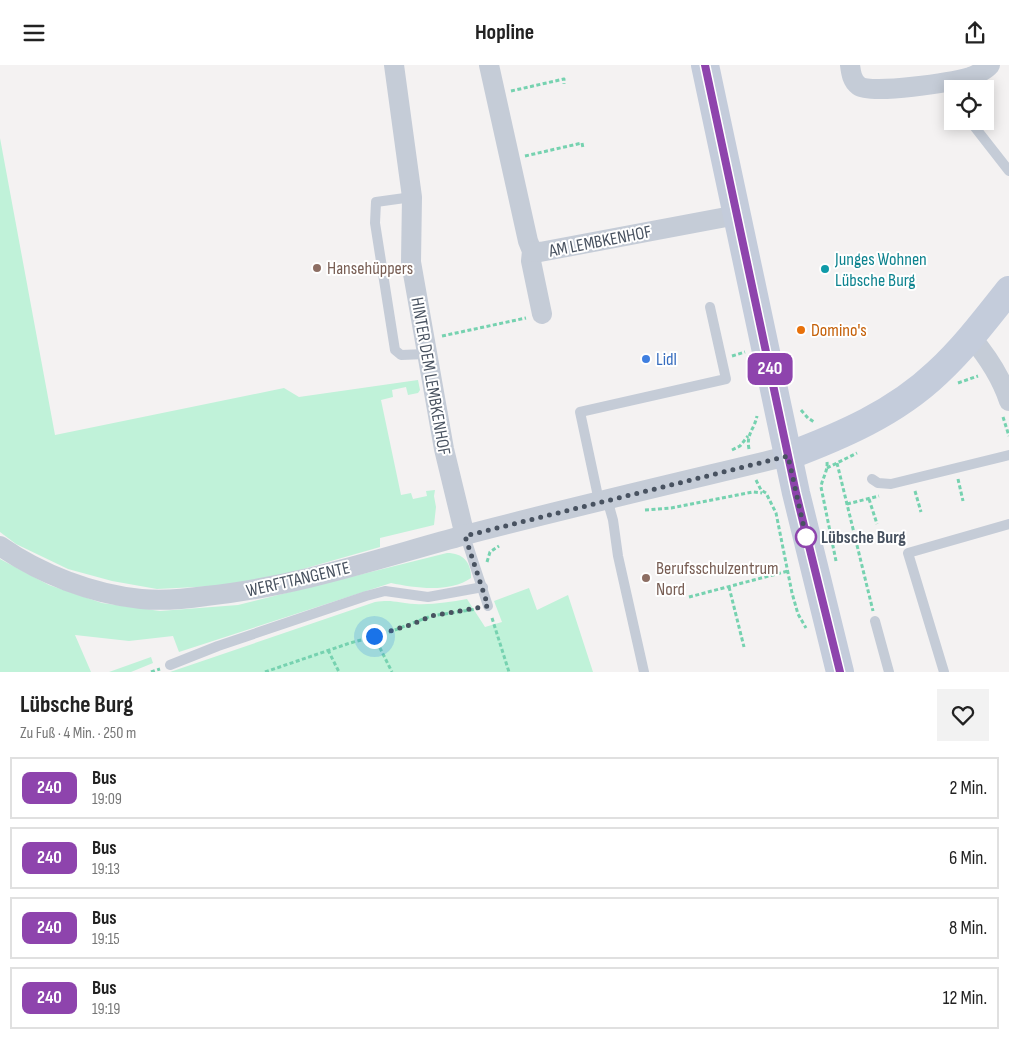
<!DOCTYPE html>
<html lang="de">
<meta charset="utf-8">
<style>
:root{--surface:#fff;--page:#f2f2f2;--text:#222;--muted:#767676;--line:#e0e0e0}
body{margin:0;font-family:"Sofia Sans Condensed",sans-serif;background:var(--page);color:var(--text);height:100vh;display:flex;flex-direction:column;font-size:19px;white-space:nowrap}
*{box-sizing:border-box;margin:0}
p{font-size:16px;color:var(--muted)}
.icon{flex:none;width:28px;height:28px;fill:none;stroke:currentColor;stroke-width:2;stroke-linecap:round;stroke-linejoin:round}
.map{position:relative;height:607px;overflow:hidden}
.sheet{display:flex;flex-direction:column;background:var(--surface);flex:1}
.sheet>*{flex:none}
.badge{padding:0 10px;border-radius:8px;font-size:18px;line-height:32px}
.fabs{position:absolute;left:944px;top:15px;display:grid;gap:10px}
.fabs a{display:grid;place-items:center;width:50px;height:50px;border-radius:0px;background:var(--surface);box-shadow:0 2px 12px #0003;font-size:25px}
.you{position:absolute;width:25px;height:25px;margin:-12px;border:4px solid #fff;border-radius:50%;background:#1a73e8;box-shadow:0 0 0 8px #1a73e833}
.map>.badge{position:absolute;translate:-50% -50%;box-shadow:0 0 0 2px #fff}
.round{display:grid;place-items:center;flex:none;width:52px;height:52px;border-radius:0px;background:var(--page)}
.head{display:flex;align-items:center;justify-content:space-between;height:85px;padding:0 20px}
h1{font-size:24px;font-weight:700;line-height:38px}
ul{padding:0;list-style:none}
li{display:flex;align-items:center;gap:15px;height:62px;margin:0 10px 8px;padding:0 10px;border:2px solid var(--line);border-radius:0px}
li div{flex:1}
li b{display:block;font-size:19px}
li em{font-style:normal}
li .badge{min-width:55px;font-weight:700;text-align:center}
header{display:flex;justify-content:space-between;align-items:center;height:65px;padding:0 20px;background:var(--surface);font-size:22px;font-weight:700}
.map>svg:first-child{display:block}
.green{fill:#c0f2d9}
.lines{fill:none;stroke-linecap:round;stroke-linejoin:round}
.path{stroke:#76d2b0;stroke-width:3;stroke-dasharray:4 2.5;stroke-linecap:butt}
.lane{stroke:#c5ccd7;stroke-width:10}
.street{stroke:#c5ccd7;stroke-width:20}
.secondary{stroke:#c4ccdb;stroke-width:28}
.line-casing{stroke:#fff;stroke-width:11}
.line{stroke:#8e44ad;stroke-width:8}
.walk{stroke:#485260;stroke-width:5;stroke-dasharray:0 9}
.education-dot{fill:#8d6e63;stroke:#fff;stroke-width:2}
.culture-dot{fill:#0f9aa8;stroke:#fff;stroke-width:2}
.food-dot{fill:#e8710a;stroke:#fff;stroke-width:2}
.shop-dot{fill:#3f7fe0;stroke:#fff;stroke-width:2}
.stop-dot{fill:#fff;stroke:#8e44ad;stroke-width:2.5}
.labels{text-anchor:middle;stroke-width:4;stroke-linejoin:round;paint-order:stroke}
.street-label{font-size:18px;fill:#485260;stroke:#fff}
.culture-label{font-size:18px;fill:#0d838f;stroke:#fff;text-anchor:start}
.education-label{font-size:18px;fill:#785e54;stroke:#fff;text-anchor:start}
.food-label{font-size:18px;fill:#c56008;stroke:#fff;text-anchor:start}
.shop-label{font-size:18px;fill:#366cbe;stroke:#fff;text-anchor:start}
.stop-label{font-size:18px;font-weight:bold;fill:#485260;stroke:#fff;text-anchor:start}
</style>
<header><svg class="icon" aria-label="menu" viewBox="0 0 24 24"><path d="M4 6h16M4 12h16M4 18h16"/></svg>Hopline<svg class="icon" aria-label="share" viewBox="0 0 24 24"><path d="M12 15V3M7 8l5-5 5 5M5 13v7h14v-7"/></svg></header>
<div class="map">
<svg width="1009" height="607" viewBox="0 0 1009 607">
<rect width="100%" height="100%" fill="#f4f2f2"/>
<g class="green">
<path d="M0 73 55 370 284 323 299 332 418 315 420 325 418 328 408 330 406 322 392 325 393 332 381 335 401 430 411 428 413 434 427 431 426 426 435 425 434 431 436 442 434 460 380 473V482L275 512 216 521 157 524 112 516 68 504 16 479 0 467Z"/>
<path d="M447 488C463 488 471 497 471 513 450 528 415 523 391 518L179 587 173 571 129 576 75 570 91 607H0V494L49 520 102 538 160 546 238 540Z"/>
<path d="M529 523 537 545 568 530 593 607H170L375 537C393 534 398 538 415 539 432 540 450 537 467 534L485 562 502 557 494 536Z"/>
<path d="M151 592 153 598 131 607H109Z"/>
</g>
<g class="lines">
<g class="path">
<path d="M511 26 564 14V19"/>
<path d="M525 91 582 78 583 83"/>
<path d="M442 271 526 253"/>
<path d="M732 291 745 287"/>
<path d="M958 318 978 311"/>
<path d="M801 345 808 353 814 357"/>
<path d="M1003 352 1009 371"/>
<path d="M749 384C746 369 754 365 757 351"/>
<path d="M732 385 740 381 748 371"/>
<path d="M827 397C828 406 822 414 821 422L836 496"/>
<path d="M837 398 873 546"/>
<path d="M827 403 857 388"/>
<path d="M958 414 963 436"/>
<path d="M756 415 761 425 766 428 776 448 792 528 798 549 806 563"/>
<path d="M915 426 921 447"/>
<path d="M869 434 877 459"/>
<path d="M847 439 879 431"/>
<path d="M645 445 671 443 753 427 762 428"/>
<path d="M487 497 490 487 499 481"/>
<path d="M729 522 744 582"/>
<path d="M689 532 788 506"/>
<path d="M492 553 509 607"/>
<path d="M374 571 392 607"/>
<path d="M328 585 339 607"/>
<path d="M151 607 160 604"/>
<path d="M265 607 350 578 387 568 431 551 477 544"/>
</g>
<g class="lane">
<path d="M970 56 1009 106"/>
<path d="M412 132 376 137 375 158 395 285 401 290 426 289"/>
<path d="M872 414 878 418 891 419 1009 390"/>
<path d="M607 434 613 455 618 491 644 607"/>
<path d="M599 436 580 347 726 314 710 242"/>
<path d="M465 471 488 541"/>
<path d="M875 556 889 607"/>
<path d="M170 600 218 581 366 531 385 526 428 532 483 522"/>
<path d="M944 607 908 488 1009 459"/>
</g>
<g class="street">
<path d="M394 0 412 132 411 197 444 384 465 471"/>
<path d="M489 0 528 176 532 186 531 196 542 249"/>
<path d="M850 0C851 8 852 16 859 21 871 30 953 17 970 12 976 10 986 5 990 0"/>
<path d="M532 186 540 187 737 150"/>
<path d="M971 272C988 292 1001 312 1009 336"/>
<path d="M0 481C40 509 92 529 141 534 162 536 185 534 206 531 295 522 380 493 465 470 572 442 680 417 788 391"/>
</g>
<g class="secondary">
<path d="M705 0 796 428 840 607"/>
<path d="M788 391C841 371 895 348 937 308 964 283 986 254 1009 225"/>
</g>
</g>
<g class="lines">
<defs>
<path id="line" d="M705 0 796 428 840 607"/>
</defs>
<use href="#line" class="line-casing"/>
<use href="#line" class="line"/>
<path class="walk" d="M374 571 413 559 431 551 488 541 465 471 788 391 806 472"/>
</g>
<g class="education-dot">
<circle cx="317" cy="203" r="5"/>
<circle cx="646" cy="513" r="5"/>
</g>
<circle class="culture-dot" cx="825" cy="204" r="5"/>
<circle class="food-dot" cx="801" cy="265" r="5"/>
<circle class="shop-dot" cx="646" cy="294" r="5"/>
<circle class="stop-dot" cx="806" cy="472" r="10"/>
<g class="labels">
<g class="street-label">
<text transform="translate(600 176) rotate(-11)" y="6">AM LEMBKENHOF</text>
<text transform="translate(431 311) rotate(80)" y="6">HINTER DEM LEMBKENHOF</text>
<text transform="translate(298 514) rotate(-13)" y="6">WERFTTANGENTE</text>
</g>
<g class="culture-label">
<text x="835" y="200">Junges Wohnen<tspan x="835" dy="21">Lübsche Burg</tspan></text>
</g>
<g class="education-label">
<text x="327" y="209">Hansehüppers</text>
<text x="656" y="509">Berufsschulzentrum<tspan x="656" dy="21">Nord</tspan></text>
</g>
<g class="food-label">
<text x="811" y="271">Domino's</text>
</g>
<g class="shop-label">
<text x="656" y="300">Lidl</text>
</g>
<g class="stop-label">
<text x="821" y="478">Lübsche Burg</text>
</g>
</g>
</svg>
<div class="fabs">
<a><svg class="icon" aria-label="locate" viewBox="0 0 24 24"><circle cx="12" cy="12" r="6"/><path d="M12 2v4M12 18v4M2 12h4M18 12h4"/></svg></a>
</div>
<div class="you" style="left:374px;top:571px"></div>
<b class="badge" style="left:770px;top:304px;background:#8e44ad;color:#fff">240</b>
</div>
<section class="sheet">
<div class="head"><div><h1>Lübsche Burg</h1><p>Zu Fuß · 4 Min. · 250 m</p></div><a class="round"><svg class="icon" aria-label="heart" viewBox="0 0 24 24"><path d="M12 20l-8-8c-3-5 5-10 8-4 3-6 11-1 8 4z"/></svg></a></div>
<ul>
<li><span class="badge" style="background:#8e44ad;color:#fff">240</span><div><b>Bus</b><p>19:09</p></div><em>2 Min.</em></li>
<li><span class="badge" style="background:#8e44ad;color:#fff">240</span><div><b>Bus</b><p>19:13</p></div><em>6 Min.</em></li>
<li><span class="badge" style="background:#8e44ad;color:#fff">240</span><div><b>Bus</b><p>19:15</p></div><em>8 Min.</em></li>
<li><span class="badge" style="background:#8e44ad;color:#fff">240</span><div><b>Bus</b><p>19:19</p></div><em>12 Min.</em></li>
</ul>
</section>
